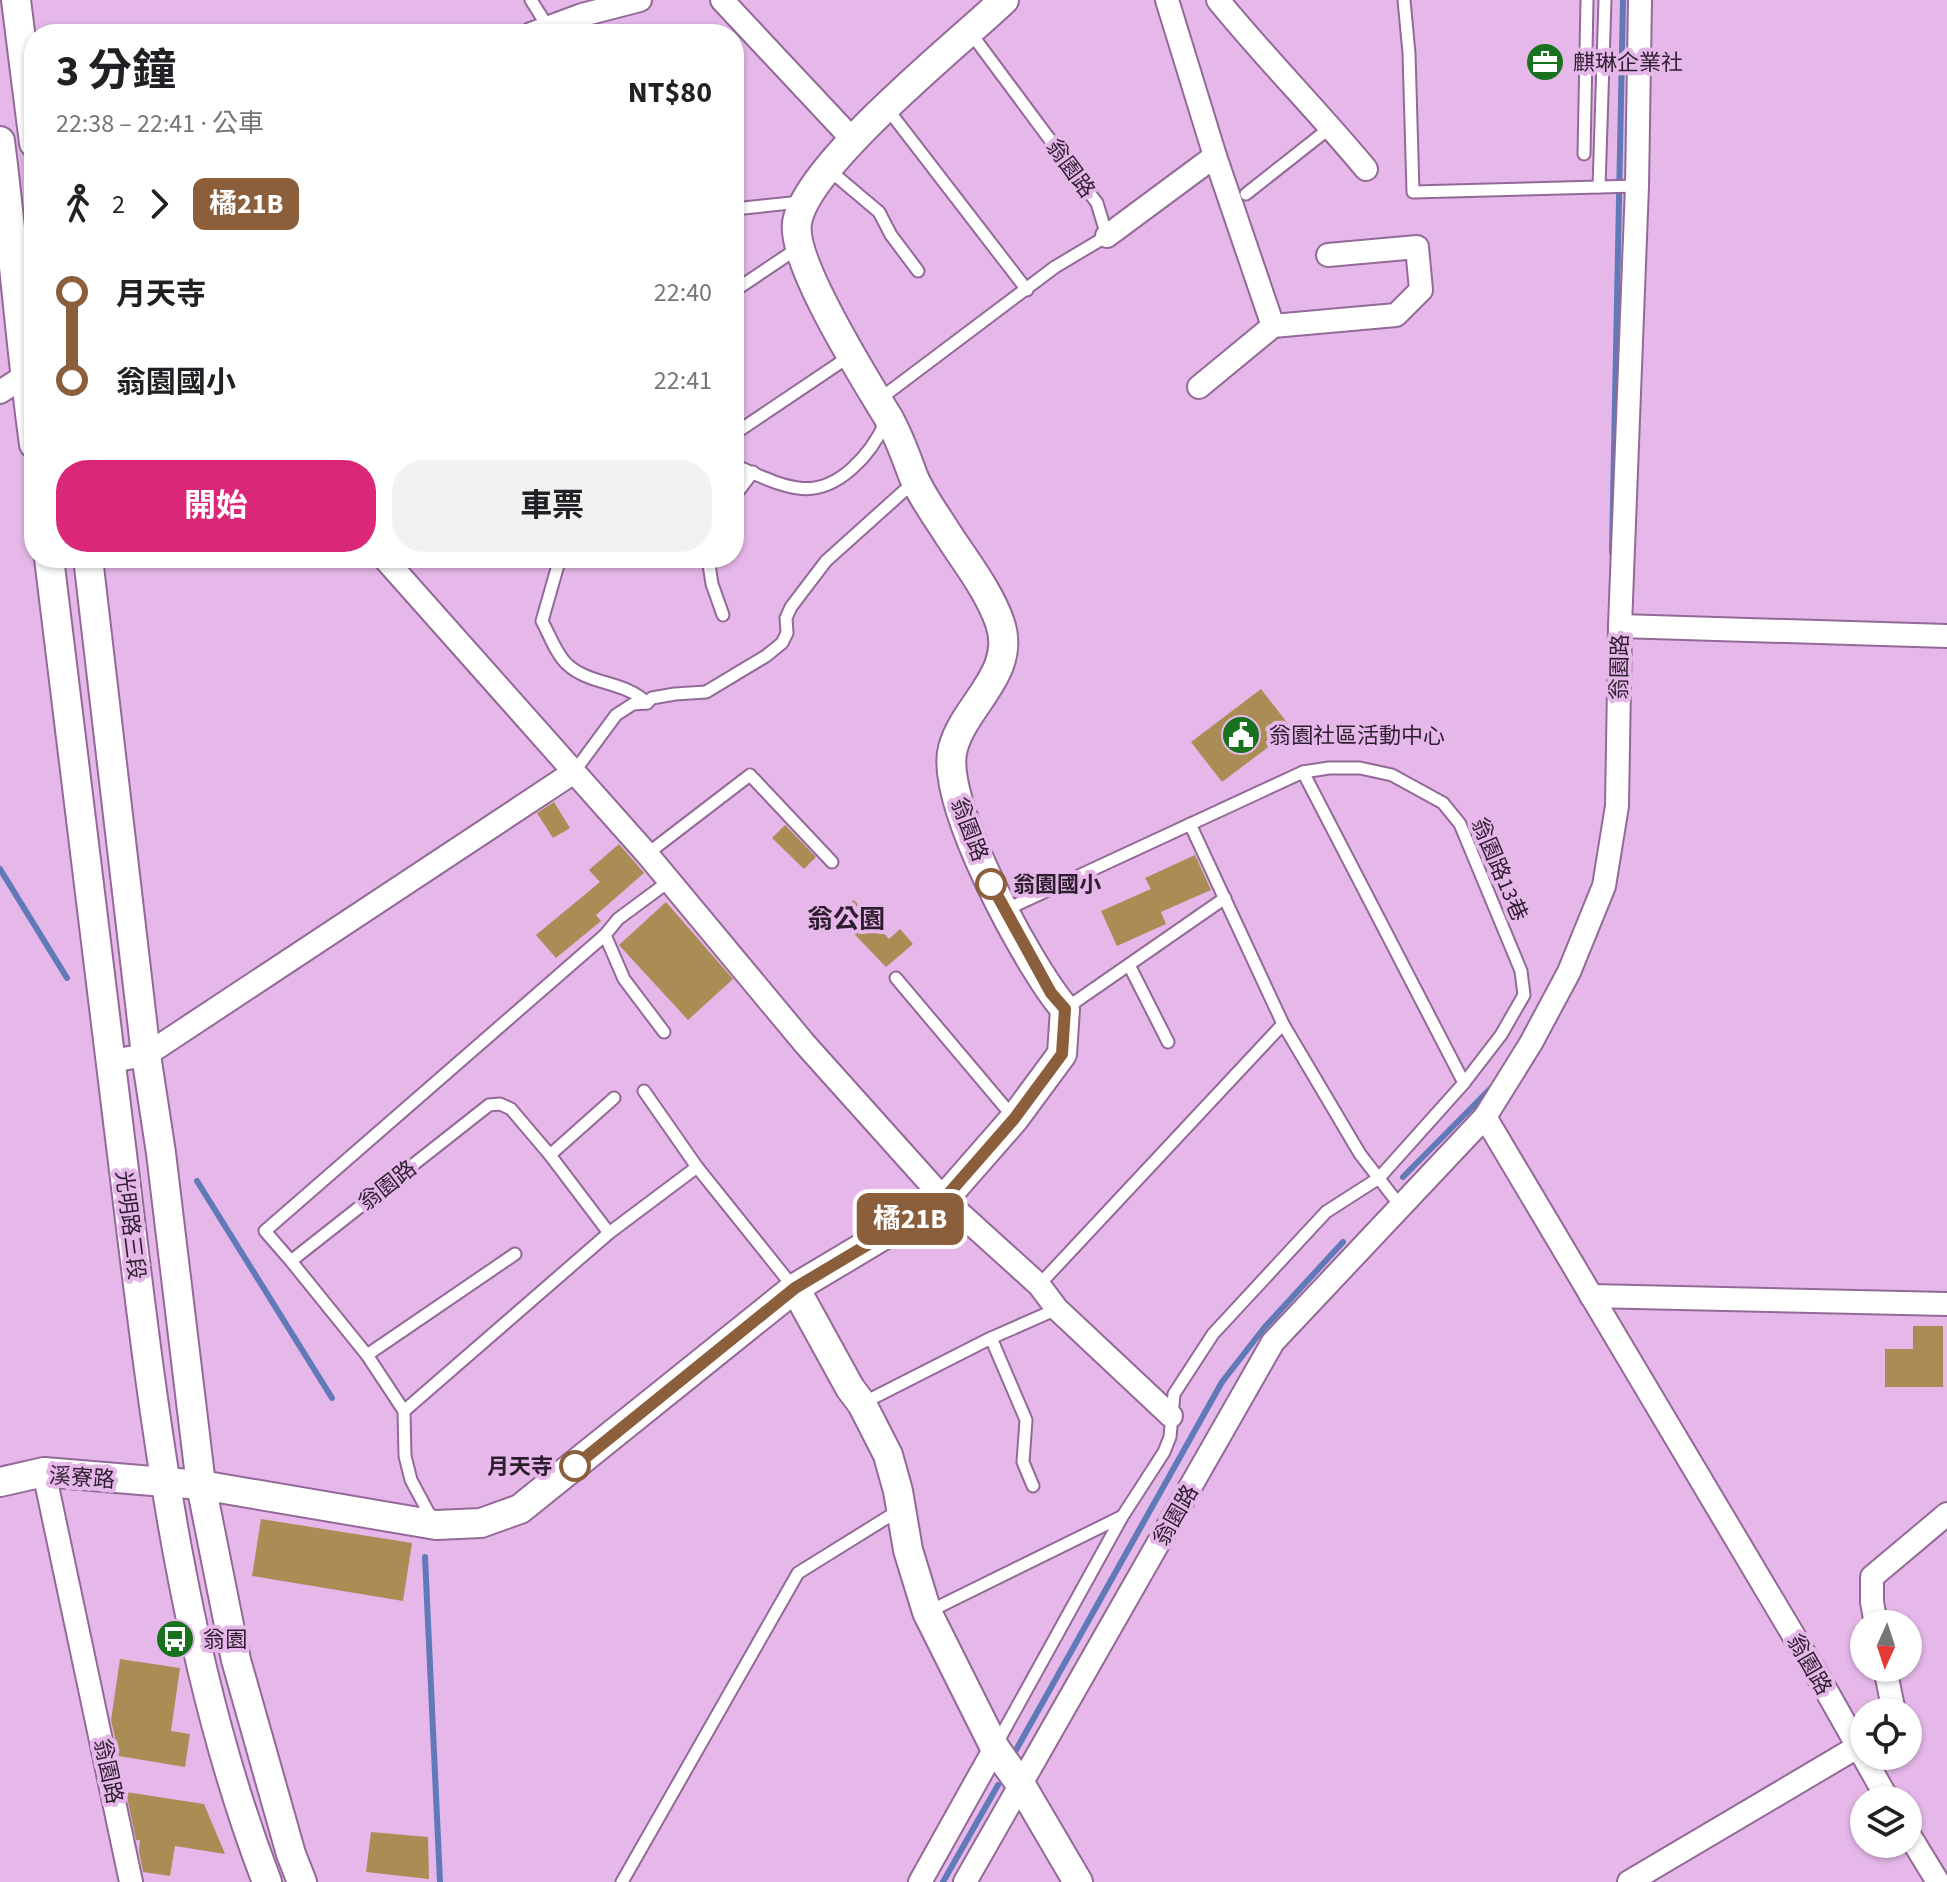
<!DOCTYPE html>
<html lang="zh-TW">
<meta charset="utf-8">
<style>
:root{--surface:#fff;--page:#f2f2f2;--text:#202124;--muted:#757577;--accent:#db2777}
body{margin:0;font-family:"Source Sans 3","Noto Sans TC",sans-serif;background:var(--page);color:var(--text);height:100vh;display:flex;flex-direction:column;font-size:30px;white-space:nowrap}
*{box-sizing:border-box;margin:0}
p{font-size:26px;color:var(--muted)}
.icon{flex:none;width:44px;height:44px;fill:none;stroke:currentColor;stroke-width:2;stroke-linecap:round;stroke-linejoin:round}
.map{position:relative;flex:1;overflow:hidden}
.panel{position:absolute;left:24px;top:24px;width:720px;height:544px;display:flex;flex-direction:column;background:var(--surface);border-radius:32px;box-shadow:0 2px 6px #0004}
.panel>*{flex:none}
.badge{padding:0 16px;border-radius:12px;font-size:28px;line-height:52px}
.needle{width:52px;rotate:183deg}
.controls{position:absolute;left:1850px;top:1610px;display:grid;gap:16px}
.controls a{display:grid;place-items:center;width:72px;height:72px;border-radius:50%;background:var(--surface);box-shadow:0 2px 6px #0004;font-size:40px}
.map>.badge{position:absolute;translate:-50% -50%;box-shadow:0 0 0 4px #fff}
.legs{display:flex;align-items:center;gap:12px;height:88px;padding:0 32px;font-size:26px}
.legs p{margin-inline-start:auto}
.overview{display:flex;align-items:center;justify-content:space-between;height:136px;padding:0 32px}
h1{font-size:44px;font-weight:700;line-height:60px}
.primary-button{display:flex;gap:16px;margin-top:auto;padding:16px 32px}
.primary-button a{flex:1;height:92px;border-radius:32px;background:var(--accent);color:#fff;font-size:32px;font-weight:700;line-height:92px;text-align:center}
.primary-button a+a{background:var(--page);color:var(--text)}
ul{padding:0 32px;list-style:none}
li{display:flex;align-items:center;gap:28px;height:88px;font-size:30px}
li i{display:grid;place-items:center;width:12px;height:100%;margin:0 10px;background:currentColor}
li i::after{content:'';width:20px;height:20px;margin:-10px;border:6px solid;border-radius:50%;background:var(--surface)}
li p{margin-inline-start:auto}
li:first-child i{background:linear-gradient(#0000 50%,currentColor 0)}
li:last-child i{background:linear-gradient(currentColor 50%,#0000 0)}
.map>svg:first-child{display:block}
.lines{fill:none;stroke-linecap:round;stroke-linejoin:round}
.stream{stroke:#6279b8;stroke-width:6}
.building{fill:#aa8d55}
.service-casing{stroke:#936a97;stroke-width:15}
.minor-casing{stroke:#936a97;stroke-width:26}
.tertiary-casing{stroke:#936a97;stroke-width:32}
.service{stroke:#fff;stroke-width:11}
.minor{stroke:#fff;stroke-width:22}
.tertiary{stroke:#fff;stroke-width:28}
.line-1-casing{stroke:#fff;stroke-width:18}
.line-1{stroke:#8b5e3c;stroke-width:12}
.stop-1-dot{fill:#fff;stroke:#8b5e3c;stroke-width:4}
.labels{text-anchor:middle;stroke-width:8;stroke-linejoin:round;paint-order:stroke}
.poi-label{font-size:22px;fill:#2e1d2f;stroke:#e5b8e9;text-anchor:start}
.street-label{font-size:22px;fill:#2e1d2f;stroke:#e5b8e9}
.stop-label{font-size:22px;font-weight:bold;fill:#2e1d2f;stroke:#e5b8e9;text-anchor:start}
.quarter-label{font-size:26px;font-weight:bold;fill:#2e1d2f;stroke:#e5b8e9}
</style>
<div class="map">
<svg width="1947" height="1882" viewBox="0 0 1947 1882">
<rect width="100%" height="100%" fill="#e5b8e9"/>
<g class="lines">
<g class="stream">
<path d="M1612 552 1623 0"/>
<path d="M0 869 67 978"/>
<path d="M1403 1177 1491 1088"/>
<path d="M197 1181 332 1398"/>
<path d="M425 1557 440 1882"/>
<path d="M1016 1750 1222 1382 1264 1328 1343 1242"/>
<path d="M943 1882 998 1785"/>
</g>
</g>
<g class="building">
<path d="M1261 689 1292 729 1222 782 1191 742Z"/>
<path d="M554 802 570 828 553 838 537 813Z"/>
<path d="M785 825 816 857 804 869 772 838Z"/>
<path d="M619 844 644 873 596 915 601 921 556 958 536 935 600 882 589 870Z"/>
<path d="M1195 855 1211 890 1161 912 1166 924 1117 946 1101 911 1151 889 1145 878Z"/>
<path d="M854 900 889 939 900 929 913 944 886 967 836 915Z"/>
<path d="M666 902 733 979 688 1020 619 945Z"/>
<path d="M1913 1326H1943V1387H1885V1349H1913Z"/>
<path d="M261 1519 412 1543 403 1601 252 1576Z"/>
<path d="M120 1659 180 1668 171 1731 190 1734 185 1767 119 1756 111 1720Z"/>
<path d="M126 1792 204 1804 225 1854 175 1846 170 1876 143 1872 139 1851 140 1840H136Z"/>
<path d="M371 1832 428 1837 429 1879 366 1872Z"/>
</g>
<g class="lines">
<defs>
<g id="service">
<path d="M531 0 548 27"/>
<path d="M1404 0 1409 53 1413 192 1637 186"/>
<path d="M886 107 1027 290"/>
<path d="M1584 154 1587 0"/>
<path d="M828 169 879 212 891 235 918 271"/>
<path d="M1599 187 1605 0"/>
<path d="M1246 194 1331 127"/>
<path d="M734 209 801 202"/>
<path d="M734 291 798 248"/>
<path d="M877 401 1055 267 1107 236 1097 203 970 32"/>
<path d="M734 434 850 356"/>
<path d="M734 465C754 473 776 485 798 488 838 494 872 453 886 421"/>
<path d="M734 497 753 472"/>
<path d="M560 558 542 621C549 634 557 656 568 665 590 685 625 681 647 703"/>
<path d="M708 558 712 584 723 615"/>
<path d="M574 772 616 715 633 704 647 703 652 698 675 694 706 692 766 656 782 643 787 633 786 618 791 607 826 561 915 481"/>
<path d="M1303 772 1464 1083"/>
<path d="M1190 824 1283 1024 1360 1154 1401 1207"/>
<path d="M647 854 750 775 832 862"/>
<path d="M1129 965 1168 1042"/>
<path d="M896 978 1014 1118"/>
<path d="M1065 1009 1225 898"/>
<path d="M664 1032 624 979 605 935 618 919 668 882"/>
<path d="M644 1091 697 1167 794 1288"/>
<path d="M550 1155 614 1098"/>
<path d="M291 1261 265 1231 605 935"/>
<path d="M1039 1285 1283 1024"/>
<path d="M991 1338 1026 1420 1023 1462 1033 1486"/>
<path d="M367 1355 515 1254"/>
<path d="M863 1403 991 1338 1057 1309"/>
<path d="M404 1411 609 1233 697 1167"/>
<path d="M433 1521 411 1480 405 1456 404 1411 367 1355 291 1261 489 1105 500 1104 511 1109 550 1155 609 1233"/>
<path d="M928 1612 1121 1517"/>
<path d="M996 1745 1122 1517 1164 1452 1170 1437 1174 1394 1213 1334 1326 1212 1379 1178 1464 1083 1501 1035 1524 995 1521 971 1460 824 1443 803 1392 775 1360 768H1329L1303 772 1005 910"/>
<path d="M622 1882 798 1573 901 1509"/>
</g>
<g id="minor">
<path d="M722 0 854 141"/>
<path d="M1167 0 1215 156 1273 326"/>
<path d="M1218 0C1265 58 1318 111 1366 169"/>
<path d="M531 34 582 15 640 0"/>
<path d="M1107 236 1215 156"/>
<path d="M1199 387 1273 326 1396 315 1421 290 1417 247 1328 255"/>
<path d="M0 392 34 370"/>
<path d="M384 558 647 854 805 1044 944 1199 1039 1285 1057 1309 1171 1416"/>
<path d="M1620 626 1947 636"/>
<path d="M111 1061 146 1055 574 772"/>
<path d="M1485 1117 1826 1690 1888 1800"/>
<path d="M1591 1296 1947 1304"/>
<path d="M44 1472 131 1882"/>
<path d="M1876 1624 1872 1602V1577L1947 1514"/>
<path d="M1885 1668 1894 1712"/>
<path d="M1908 1833 1938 1882"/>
<path d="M920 1882 995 1748"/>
<path d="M965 1882 1273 1342 1485 1117 1531 1043 1569 972 1604 886 1617 806 1620 626 1637 186 1640 0"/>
<path d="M1629 1882 1864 1743"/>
</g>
<g id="tertiary">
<path d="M16 0 34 143"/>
<path d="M0 141C13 242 20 343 34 444"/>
<path d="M49 558C75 770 101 983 127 1195 155 1425 183 1664 267 1882"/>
<path d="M88 558 146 1055 161 1153 201 1485 236 1660 291 1854 302 1882"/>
<path d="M795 1288 850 1388 862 1404 888 1455 898 1491 908 1550 927 1612 995 1748 1021 1785 1078 1882"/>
<path d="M0 1482 44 1472 201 1485 436 1525 481 1523 520 1509 795 1288 944 1199 1014 1119 1062 1054 1065 1009C1029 968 938 800 953 748 965 704 1017 673 1000 623 988 588 961 556 942 525 932 510 921 494 914 478 906 457 899 436 888 417 865 379 791 262 797 223 805 166 958 44 1004 0"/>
</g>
</defs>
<use href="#service" class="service-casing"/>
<use href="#minor" class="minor-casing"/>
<use href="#tertiary" class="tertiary-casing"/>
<use href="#service" class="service"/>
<use href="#minor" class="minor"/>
<use href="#tertiary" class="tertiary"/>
</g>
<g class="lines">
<defs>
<path id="line-1" d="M575 1466 795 1288 944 1199 1014 1119 1062 1054 1065 1009 1051 993 991 884"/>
</defs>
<use href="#line-1" class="line-1-casing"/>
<use href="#line-1" class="line-1"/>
</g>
<defs>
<symbol id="office-disc" viewBox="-11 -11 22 22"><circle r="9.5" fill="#18711d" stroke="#e5b8e9"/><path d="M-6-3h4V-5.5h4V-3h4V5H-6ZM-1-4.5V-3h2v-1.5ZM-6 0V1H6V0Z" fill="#fff"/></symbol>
<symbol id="civic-disc" viewBox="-11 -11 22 22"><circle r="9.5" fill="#18711d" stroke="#e5b8e9"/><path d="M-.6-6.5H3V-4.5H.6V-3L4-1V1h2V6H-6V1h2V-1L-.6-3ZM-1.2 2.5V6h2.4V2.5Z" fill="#fff"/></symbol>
<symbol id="bus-disc" viewBox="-11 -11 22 22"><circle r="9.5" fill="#18711d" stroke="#e5b8e9"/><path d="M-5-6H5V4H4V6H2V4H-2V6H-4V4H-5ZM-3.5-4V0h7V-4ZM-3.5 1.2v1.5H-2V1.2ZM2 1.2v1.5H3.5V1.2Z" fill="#fff"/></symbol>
</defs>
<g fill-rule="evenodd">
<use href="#office-disc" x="1523" y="40" width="44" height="44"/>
<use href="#civic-disc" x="1219" y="713" width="44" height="44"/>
<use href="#bus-disc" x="153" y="1617" width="44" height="44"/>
</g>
<g class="stop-1-dot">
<circle cx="991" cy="884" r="14"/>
<circle cx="575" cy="1466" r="14"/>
</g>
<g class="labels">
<g class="poi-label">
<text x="1573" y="70">麒琳企業社</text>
<text x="1269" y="743">翁園社區活動中心</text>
<text x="203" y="1647">翁園</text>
</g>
<g class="street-label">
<text transform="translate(1071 168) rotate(54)" y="8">翁園路</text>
<text transform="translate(1619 667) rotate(-89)" y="8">翁園路</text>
<text transform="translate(970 829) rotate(69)" y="8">翁園路</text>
<text transform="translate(1500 869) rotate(67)" y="8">翁園路13巷</text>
<text transform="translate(387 1185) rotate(-38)" y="8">翁園路</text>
<text transform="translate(131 1225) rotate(83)" y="8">光明路三段</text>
<text transform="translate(82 1477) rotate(4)" y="8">溪寮路</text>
<text transform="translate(1175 1515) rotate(-60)" y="8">翁園路</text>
<text transform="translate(1810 1664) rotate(60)" y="8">翁園路</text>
<text transform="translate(109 1771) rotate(78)" y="8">翁園路</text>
</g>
<g class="stop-label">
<text x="1013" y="892">翁園國小</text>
<text x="553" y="1474" text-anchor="end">月天寺</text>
</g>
<g class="quarter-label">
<text x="846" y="928">翁公園</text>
</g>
</g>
</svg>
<div class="controls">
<a><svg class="needle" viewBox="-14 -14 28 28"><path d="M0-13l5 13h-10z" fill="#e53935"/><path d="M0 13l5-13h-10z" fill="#757577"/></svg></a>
<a><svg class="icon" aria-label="locate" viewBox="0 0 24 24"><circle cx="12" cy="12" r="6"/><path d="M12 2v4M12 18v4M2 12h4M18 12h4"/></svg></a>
<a><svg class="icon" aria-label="layers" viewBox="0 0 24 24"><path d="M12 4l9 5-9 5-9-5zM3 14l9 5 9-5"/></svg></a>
</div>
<b class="badge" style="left:910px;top:1219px;background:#8b5e3c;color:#fff">橘21B</b>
<section class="panel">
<div class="overview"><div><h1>3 分鐘</h1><p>22:38 – 22:41 · 公車</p></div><b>NT$80</b></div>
<div class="legs"><svg class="icon" aria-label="walk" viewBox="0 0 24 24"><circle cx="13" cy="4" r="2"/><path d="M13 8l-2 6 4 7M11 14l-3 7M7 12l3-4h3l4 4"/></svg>2<svg class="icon" aria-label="forward" viewBox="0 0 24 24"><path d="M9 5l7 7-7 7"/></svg><b class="badge" style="background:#8b5e3c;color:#fff">橘21B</b></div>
<ul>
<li><i style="color:#8b5e3c"></i><b>月天寺</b><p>22:40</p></li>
<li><i style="color:#8b5e3c"></i><b>翁園國小</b><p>22:41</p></li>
</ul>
<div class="primary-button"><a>開始</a><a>車票</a></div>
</section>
</div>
